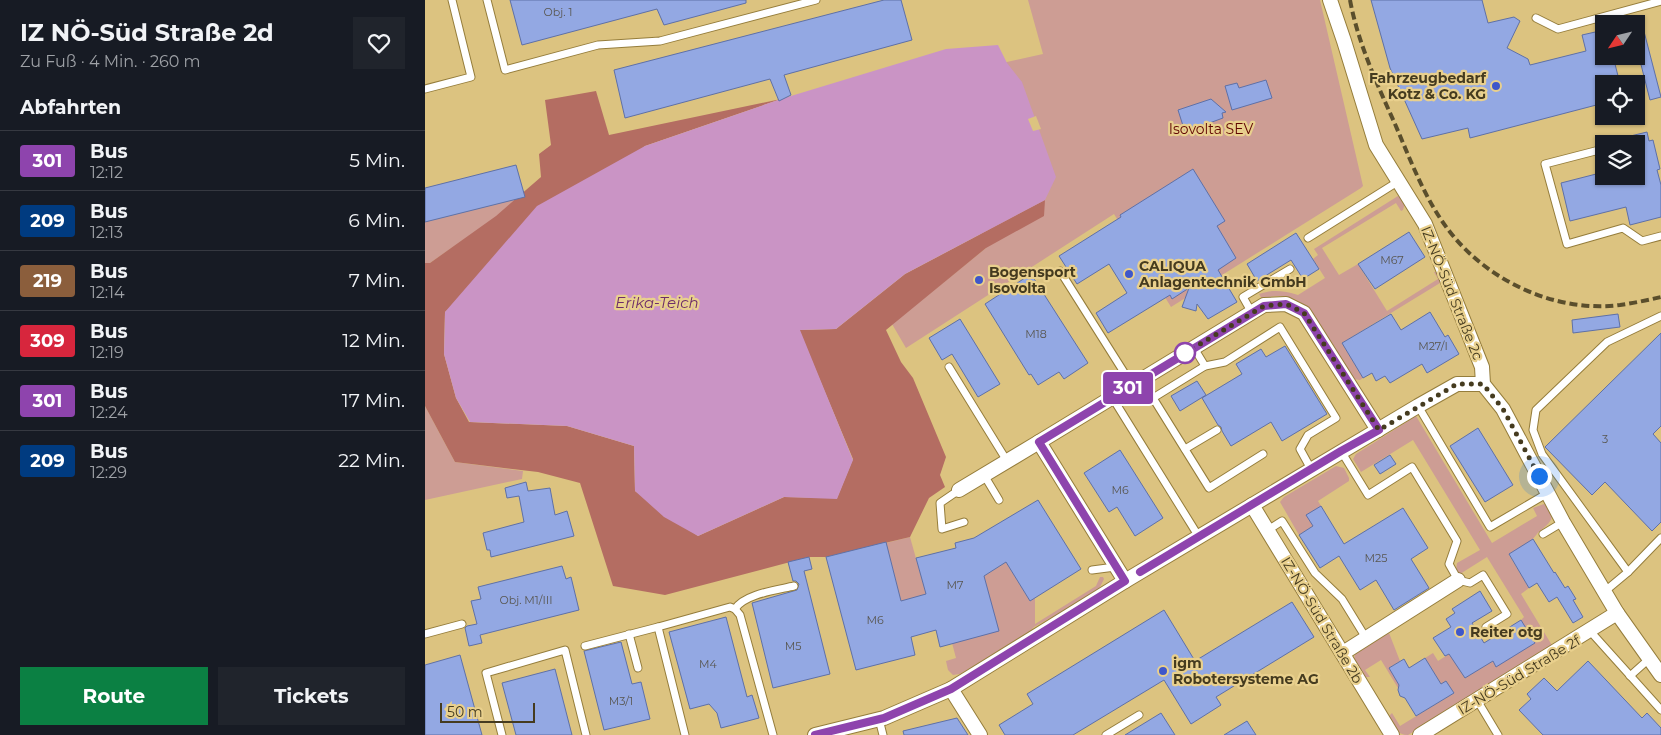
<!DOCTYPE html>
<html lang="de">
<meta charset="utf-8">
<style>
:root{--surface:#171b24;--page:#20242c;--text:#f1f3f6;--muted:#9ea1a6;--line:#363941;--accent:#0b8043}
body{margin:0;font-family:Montserrat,sans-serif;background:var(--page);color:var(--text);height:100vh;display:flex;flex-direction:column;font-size:19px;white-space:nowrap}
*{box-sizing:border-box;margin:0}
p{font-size:16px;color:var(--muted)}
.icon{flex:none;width:28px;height:28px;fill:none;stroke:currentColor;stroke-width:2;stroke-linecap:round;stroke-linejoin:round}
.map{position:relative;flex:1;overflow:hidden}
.side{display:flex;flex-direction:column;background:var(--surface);width:425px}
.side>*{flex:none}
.badge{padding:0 10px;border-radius:4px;font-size:18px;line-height:32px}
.needle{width:32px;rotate:235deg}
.buttons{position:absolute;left:1170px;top:15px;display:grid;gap:10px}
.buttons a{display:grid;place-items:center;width:50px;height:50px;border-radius:0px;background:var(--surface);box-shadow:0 1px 4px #0004;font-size:25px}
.scale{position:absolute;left:15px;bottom:12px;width:95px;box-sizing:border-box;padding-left:5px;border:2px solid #453b1f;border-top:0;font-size:14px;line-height:18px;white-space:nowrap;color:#453b1f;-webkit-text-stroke:4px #e9d08d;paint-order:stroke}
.you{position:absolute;width:25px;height:25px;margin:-12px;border:4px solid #fff;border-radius:50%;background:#1a73e8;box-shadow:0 0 0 8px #1a73e833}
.map>.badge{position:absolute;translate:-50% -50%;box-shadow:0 0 0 2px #fff}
h2{padding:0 20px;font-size:19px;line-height:45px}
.round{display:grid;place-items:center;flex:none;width:52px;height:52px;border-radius:0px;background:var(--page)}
.headline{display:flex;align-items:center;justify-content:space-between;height:85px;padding:0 20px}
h1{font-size:24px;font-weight:700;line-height:38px}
.primary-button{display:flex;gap:10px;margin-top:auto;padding:10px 20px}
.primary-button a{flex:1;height:58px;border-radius:0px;background:var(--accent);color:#fff;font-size:20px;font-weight:700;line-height:58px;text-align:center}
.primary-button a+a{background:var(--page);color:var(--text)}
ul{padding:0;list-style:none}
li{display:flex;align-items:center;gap:15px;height:60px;padding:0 20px;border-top:1px solid var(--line)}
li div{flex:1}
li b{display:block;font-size:19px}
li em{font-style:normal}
li .badge{min-width:55px;font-weight:700;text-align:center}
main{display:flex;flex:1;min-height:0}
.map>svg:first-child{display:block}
.green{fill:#cd9d94}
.forest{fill:#b46d62}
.water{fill:#ca94c5}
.pier{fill:#dcc380}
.building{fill:#93a8e3;stroke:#5e70a7}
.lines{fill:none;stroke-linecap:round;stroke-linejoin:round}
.service-casing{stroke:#957d3b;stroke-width:9}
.minor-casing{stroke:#957d3b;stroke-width:16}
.service{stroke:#fff;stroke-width:7}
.minor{stroke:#fff;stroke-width:14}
.rail{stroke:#5a4e2c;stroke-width:4;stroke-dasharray:8 4;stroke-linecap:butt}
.line-casing{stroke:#fff;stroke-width:11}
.line{stroke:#8e44ad;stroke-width:8}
.walk{stroke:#453b1f;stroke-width:5;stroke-dasharray:0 9}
.poi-dot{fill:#3f57ca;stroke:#e9d08d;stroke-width:2}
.stop-dot{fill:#fff;stroke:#8e44ad;stroke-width:2.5}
.labels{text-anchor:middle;stroke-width:4.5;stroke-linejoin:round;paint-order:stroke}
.number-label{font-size:11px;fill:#585650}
.poi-label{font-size:14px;font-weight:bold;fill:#453b1f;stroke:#e9d08d;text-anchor:start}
.park-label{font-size:14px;fill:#600502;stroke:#e9d08d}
.street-label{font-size:14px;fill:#453b1f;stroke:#e9d08d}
.water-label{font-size:15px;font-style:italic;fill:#6d2d6a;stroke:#e9d08d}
</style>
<main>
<section class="side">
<div class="headline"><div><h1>IZ NÖ-Süd Straße 2d</h1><p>Zu Fuß · 4 Min. · 260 m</p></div><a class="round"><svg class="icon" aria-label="heart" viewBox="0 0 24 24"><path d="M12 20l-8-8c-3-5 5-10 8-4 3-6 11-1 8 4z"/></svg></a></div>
<h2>Abfahrten</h2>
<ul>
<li><span class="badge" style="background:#8e44ad;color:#fff">301</span><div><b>Bus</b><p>12:12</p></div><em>5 Min.</em></li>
<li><span class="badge" style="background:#003b80;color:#fff">209</span><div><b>Bus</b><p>12:13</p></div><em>6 Min.</em></li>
<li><span class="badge" style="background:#8b5e3c;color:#fff">219</span><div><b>Bus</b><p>12:14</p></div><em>7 Min.</em></li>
<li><span class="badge" style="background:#d7263d;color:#fff">309</span><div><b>Bus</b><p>12:19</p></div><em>12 Min.</em></li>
<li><span class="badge" style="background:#8e44ad;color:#fff">301</span><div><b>Bus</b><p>12:24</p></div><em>17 Min.</em></li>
<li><span class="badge" style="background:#003b80;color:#fff">209</span><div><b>Bus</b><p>12:29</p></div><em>22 Min.</em></li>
</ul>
<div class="primary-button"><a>Route</a><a>Tickets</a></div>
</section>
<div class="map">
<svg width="1236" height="735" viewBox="0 0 1236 735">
<rect width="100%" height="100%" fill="#dcc380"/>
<g class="green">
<path d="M603 0H895L938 186 936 188 746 307 689 214 481 348 467 324 561 248 484 84 618 54Z"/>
<path d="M973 196H978L981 200 978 210 976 211 971 203 897 248 914 275 933 264 962 311 1013 279 1009 272H1014L1019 289 1015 283 917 343 938 378 935 380 928 379 887 312C873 297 857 292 837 299L834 294C848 289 859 291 873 295L900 278 888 259 893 255 889 249Z"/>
<path d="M100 197 5 263H0V222Z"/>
<path d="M0 406 30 462 98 471 97 479 0 500Z"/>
<path d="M991 416 1067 543 1112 516 1108 508 1119 504C1133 516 1126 522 1115 531 1112 533 1110 537 1107 540 1101 546 1091 550 1084 555L1104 588 1096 594 1128 647 983 735C973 735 965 727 964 716L967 713 975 726 1029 693 1021 681 1016 684 1000 658 1008 653 1013 661 1024 654 1040 678 1068 661 1071 666 1096 620 1099 617 1062 557 1035 574 1031 570 1032 563 1055 550 988 440 936 472 928 459 931 454Z"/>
<path d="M911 466 919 468 924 478V481L893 501 896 506 888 526 874 535 855 502 859 497Z"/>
<path d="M485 537 501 594 476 601 461 543Z"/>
<path d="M581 562 605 601 610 598V624L671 586 675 577H678L679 579 673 591 629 619 627 617 609 627 600 637 535 674 528 675 523 670 521 661 531 658 527 643 559 576Z"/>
<path d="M964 633 975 661 964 668 975 686 973 688 956 660 940 670 945 677H938C933 669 926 662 931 652Z"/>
</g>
<path class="forest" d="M171 91 184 135 356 99 220 146 20 312 19 354 31 398 44 422 142 426 209 446 210 491 273 536 359 497 412 498 428 459 374 330 411 329 480 274 620 200 619 216 561 248 461 330 476 362 488 378 521 457 515 475 520 487 504 498 485 537 401 557H384L240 595 188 586 155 483 113 472 30 462 0 406V263H5L71 216 116 177 114 154 126 145 120 100Z"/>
<path class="water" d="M573 45 582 63 597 82 631 177 620 200 480 274 411 329 375 330 428 460 412 499 359 497 273 536 239 517 210 491 209 446 142 426 45 422 31 398 19 354 20 312 112 206 220 146 356 99 521 49Z"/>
<path class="pier" d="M611 116 616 129 608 131 603 119Z"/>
<g class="building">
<path d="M85 0H321V3L239 25 232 9 97 45Z"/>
<path d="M459 0H476L487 40 359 75 366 95 354 101 345 79 200 118 189 70Z"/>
<path d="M946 0H1057L1063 23 1089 17 1095 21 1082 48 1103 59 1105 65 1161 51 1157 35 1179 30V56H1188L1195 84H1179V103L1045 138 1043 128 997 139 965 68Z"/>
<path d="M1211 16H1215L1236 97 1225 100 1211 45Z"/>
<path d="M841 80 847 98 807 110 800 86 812 83 814 88Z"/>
<path d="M786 99 801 112 797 113 798 118 760 132 753 110Z"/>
<path d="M1222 132 1224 141 1228 140 1235 169 1232 170 1236 185V217L1205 225 1201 207 1145 221 1136 183 1179 172V176H1211V144H1190L1189 140Z"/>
<path d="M91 165 100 197 0 222V188Z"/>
<path d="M768 169 800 221 792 226 811 258 793 270 812 302 783 319 772 304 771 311 757 307 764 288 747 299 745 295 683 333 671 313 702 293 684 264 652 284 634 256 696 217 695 215Z"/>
<path d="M984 232 1000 257 950 289 933 264Z"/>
<path d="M871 233 894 269 878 279 866 260 832 281 822 264Z"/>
<path d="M606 274 663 363 639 379 634 372 613 385 606 374 604 375 560 304Z"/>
<path d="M1005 312 1020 337 1023 335 1034 354 1002 373 997 364 965 383 960 376 951 381 947 373 938 378 917 343 966 314 976 330Z"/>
<path d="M1193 314 1195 327 1148 333 1147 320Z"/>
<path d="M535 319 575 384 553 397 527 354 517 360 504 338Z"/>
<path d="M1236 333V426L1228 434 1236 443V522L1227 531 1180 482 1167 495 1120 447Z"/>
<path d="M860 346 902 414 857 441 846 422 806 446 797 431 796 427 793 425 777 398 817 374 811 364 836 349 841 357Z"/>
<path d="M772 381 781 395 755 411 746 396Z"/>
<path d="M1053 428 1088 485 1060 502 1025 446Z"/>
<path d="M695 450 738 518 710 536 692 507 684 512 659 473Z"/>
<path d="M965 455 971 464 955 474 949 465Z"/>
<path d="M101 482 103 491 125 488 130 515 142 511 149 536 66 557 65 550H62L58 533 99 522 94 496 82 498 80 488Z"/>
<path d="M613 500 656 569 605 601 581 562 559 576 574 631 515 647 511 630 486 637 490 655 431 670 401 557 461 542 476 601 501 594 491 558 531 548 530 543 549 538Z"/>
<path d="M896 506 919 544 978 508 1003 548 986 559 1004 588 969 610 951 580 935 590 914 556 895 568 874 535 888 526 881 515Z"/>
<path d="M1108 539 1129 573 1130 572 1140 588 1143 586 1151 599 1148 600 1158 617 1148 623 1132 597 1124 602 1112 583 1104 588 1084 554Z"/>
<path d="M384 557 387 569 379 571 405 674 348 688 327 603 372 590 374 584 371 581H368L363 562Z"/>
<path d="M137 566 141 579 146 577 154 610 55 635 57 643 44 646 40 628 42 626 52 624 46 601 56 599 53 587Z"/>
<path d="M1055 591 1067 611 1047 623 1059 643 1096 620 1110 643 1071 667 1068 661 1040 678 1024 654 1020 656 1008 638 1026 627 1021 619 1030 613 1027 609Z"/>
<path d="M867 602 889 637 791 697 796 705 766 724 739 680 648 735H580L574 725 608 704 602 694 739 610 770 661Z"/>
<path d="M301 617 322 697 327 695 334 718 296 728 292 713 284 704 265 709 244 632Z"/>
<path d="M196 642 207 684 216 682 225 719 179 730 159 651Z"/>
<path d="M35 655 57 735H0V665Z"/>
<path d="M1000 658 1016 684 1021 681 1029 693 991 716 980 698 975 696 973 690 974 685 964 668 979 659 984 668Z"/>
<path d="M1163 661 1217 718 1222 713 1236 728V735H1118L1094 710 1106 699 1102 694 1119 678 1132 691Z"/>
<path d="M130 669 147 735H91L77 683Z"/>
<path d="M736 713 750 735H700Z"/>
<path d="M532 718 543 735H479L478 731Z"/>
<path d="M822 721 831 735H799Z"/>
</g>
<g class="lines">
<defs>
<g id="service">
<path d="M62 0 80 70 173 45 235 41 391 0"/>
<path d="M1111 18 1133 29 1236 1"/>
<path d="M0 89 46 77 27 0"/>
<path d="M1178 149 1120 164 1142 244 1198 228 1217 241 1236 236"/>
<path d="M883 238 974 181"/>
<path d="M635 271 707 385"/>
<path d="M827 313 818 297 865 269"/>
<path d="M1236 316 1182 342 1111 410 1108 430 1117 454 1203 572 1236 538"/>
<path d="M769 348 780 366"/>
<path d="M524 367 582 461"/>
<path d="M716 380 728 398 780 366 800 362 855 327 911 418 883 435 875 449 886 469"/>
<path d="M687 397 774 537"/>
<path d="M728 398 784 488 838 454"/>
<path d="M993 406 1065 527 1123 493"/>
<path d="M760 449 792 430"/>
<path d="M916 451 943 495 987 467 1032 541 1024 564 1033 580 1045 583 1058 575 1082 614 1061 627"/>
<path d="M559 475 574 500"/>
<path d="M534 490 515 503 517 529 539 522"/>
<path d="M843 530 857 521 890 573 917 599 941 638"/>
<path d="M1118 534 1138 522"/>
<path d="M667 570 690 567"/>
<path d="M1179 592 1203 572"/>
<path d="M310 609C319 594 352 590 369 586"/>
<path d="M1165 631 1236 710"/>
<path d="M0 634 37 624"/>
<path d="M204 634 213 668"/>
<path d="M160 646 233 627"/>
<path d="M1205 676 1224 659"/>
<path d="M1052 700 1073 735"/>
<path d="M454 719 458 735"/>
<path d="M77 735 61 673 140 650 161 735"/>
<path d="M260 735 233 627 305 607 310 609 315 615 348 735"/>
<path d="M681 735 714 715"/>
</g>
<g id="minor">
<path d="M905 0 919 41 951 145 1000 224 1057 367 1058 384 1078 409 1138 522 1192 613 1236 675"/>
<path d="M534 490 614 442"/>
<path d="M827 505 967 735"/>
<path d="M700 581 614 442 839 305 861 304 879 313 953 430"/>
<path d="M918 653 1033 580"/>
<path d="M526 689 555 735"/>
<path d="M390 735 459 718 526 689 700 581 993 406 1032 384H1058"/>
<path d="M995 735 1192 613"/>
</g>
</defs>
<use href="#service" class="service-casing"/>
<use href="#minor" class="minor-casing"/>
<use href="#service" class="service"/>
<use href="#minor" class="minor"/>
<path class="rail" d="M925 0C933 43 952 84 970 124 986 161 1000 200 1025 232 1064 282 1132 313 1195 305 1209 303 1223 300 1236 297"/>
</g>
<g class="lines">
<defs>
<path id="line" d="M390 735 459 718 526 689 700 581 614 442 839 306 861 304 879 313 954 430 916 451 715 572"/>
</defs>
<use href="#line" class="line-casing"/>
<use href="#line" class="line"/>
<path class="walk" d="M760 353 839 306 861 304 879 313 954 430 1032 384H1058L1078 409 1114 476"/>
</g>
<g class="poi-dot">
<circle cx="1071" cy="86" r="5"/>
<circle cx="704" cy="274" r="5"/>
<circle cx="554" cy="280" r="5"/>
<circle cx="1035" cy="632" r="5"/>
<circle cx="738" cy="671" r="5"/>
</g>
<circle class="stop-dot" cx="760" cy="353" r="10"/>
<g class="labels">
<g class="number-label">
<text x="133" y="16">Obj. 1</text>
<text x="967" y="264">M67</text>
<text x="611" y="338">M18</text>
<text x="1008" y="350">M27/I</text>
<text x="1180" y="443">3</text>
<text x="695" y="494">M6</text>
<text x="951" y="562">M25</text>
<text x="530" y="589">M7</text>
<text x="101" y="604">Obj. M1/III</text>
<text x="450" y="624">M6</text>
<text x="368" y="650">M5</text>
<text x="283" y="668">M4</text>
<text x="196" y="705">M3/1</text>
</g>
<g class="poi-label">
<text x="1061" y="83" text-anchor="end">Fahrzeugbedarf<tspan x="1061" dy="16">Kotz &amp; Co. KG</tspan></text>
<text x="714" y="271">CALIQUA<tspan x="714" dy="16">Anlagentechnik GmbH</tspan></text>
<text x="564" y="277">Bogensport<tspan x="564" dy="16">Isovolta</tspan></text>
<text x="1045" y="637">Reiter otg</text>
<text x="748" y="668">igm<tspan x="748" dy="16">Robotersysteme AG</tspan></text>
</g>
<g class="park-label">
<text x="786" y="134">Isovolta SEV</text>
</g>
<g class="street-label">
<text transform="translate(1027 293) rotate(68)" y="5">IZ-NÖ-Süd Straße 2c</text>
<text transform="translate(897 620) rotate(59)" y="5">IZ-NÖ-Süd Straße 2b</text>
<text transform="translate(1094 675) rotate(-31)" y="5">IZ-NÖ-Süd Straße 2f</text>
</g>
<g class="water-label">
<text x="232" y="308">Erika-Teich</text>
</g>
</g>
</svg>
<div class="buttons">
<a><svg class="needle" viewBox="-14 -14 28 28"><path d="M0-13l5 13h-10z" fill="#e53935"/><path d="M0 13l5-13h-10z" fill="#9ea1a6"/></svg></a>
<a><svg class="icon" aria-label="locate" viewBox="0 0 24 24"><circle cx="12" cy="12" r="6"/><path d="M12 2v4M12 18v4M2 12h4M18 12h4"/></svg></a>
<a><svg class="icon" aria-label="layers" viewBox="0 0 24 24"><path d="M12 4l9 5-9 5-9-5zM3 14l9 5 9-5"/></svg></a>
</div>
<div class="scale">50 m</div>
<div class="you" style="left:1114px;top:476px"></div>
<b class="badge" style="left:703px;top:388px;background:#8e44ad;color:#fff">301</b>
</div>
</main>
